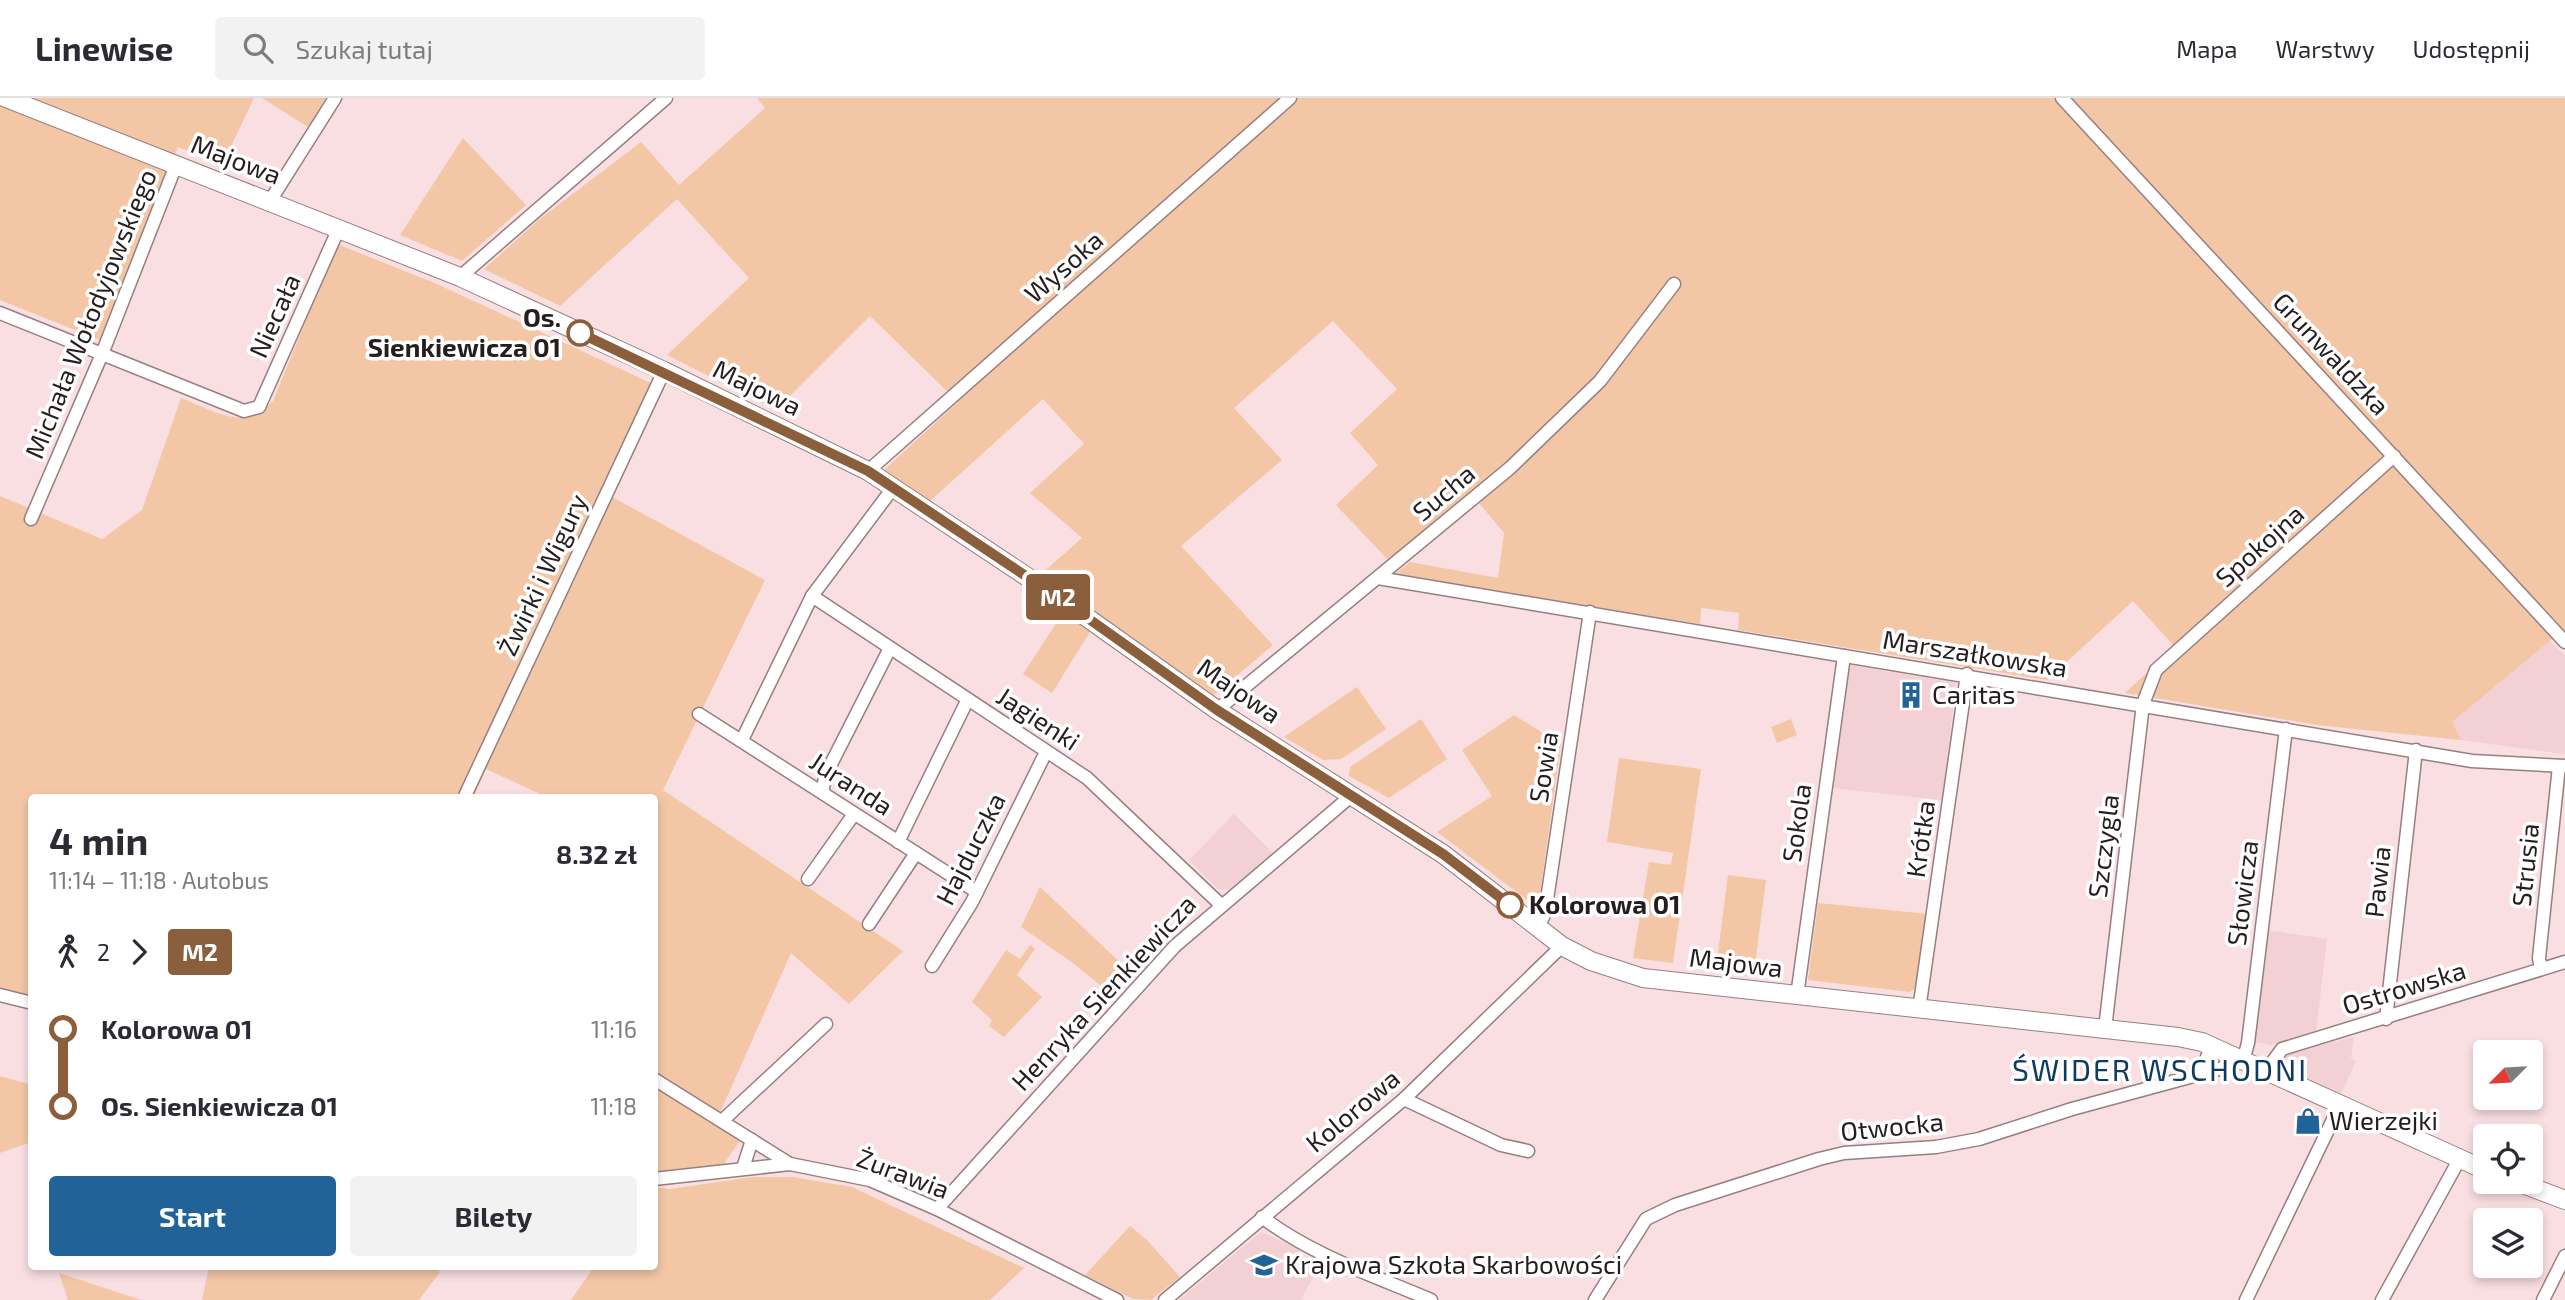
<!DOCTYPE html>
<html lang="pl">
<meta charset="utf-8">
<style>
:root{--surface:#fff;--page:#f2f2f3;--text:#2b2b33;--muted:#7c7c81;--line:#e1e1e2;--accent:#216298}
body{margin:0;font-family:"Exo 2",sans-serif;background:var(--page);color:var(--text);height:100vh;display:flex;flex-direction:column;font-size:26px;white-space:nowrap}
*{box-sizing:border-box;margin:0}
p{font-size:23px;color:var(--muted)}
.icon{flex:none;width:38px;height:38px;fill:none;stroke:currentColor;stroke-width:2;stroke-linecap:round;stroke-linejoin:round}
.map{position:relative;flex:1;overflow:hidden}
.side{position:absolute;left:28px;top:696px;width:630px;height:476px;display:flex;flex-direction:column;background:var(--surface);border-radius:7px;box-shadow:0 4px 10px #0003}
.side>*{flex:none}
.badge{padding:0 14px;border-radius:5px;font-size:24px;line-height:46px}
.needle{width:46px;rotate:246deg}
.controls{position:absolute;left:2473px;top:942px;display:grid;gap:14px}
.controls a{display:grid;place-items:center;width:70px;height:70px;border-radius:7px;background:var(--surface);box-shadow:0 4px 10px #0003;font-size:35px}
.map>.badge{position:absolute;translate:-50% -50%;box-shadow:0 0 0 4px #fff}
.legs{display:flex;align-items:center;gap:10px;height:77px;padding:0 21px;font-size:23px}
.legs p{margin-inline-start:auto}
.headline{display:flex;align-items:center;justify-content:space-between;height:119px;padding:0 21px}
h1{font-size:38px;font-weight:700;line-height:52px}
.action{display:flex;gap:14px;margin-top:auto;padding:14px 21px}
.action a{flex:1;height:80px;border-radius:7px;background:var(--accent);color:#fff;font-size:28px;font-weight:700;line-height:80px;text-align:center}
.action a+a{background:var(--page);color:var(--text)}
ul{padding:0 21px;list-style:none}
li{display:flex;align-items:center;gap:24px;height:77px;font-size:26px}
li i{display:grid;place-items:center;width:10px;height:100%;margin:0 9px;background:currentColor}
li i::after{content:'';width:18px;height:18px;margin:-9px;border:5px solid;border-radius:50%;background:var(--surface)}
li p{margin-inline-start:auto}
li:first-child i{background:linear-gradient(#0000 50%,currentColor 0)}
li:last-child i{background:linear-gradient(currentColor 50%,#0000 0)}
header{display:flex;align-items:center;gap:42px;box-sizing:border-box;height:98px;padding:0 35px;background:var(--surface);border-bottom:2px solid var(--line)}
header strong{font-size:33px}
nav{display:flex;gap:38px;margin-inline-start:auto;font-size:24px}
.search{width:490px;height:63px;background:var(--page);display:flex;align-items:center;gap:18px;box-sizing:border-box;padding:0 24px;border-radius:7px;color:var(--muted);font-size:26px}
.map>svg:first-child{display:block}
.built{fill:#f2d0d4}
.green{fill:#f3c7a6}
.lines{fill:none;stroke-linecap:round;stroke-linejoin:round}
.street-casing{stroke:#967f81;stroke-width:15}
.secondary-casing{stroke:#967f81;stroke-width:20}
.street{stroke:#fff;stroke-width:12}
.secondary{stroke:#fff;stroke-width:18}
.line-1-casing{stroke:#fff;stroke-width:16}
.line-1{stroke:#8b5e3c;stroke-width:10}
.stop-1-dot{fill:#fff;stroke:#8b5e3c;stroke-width:3.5}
.labels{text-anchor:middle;stroke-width:7;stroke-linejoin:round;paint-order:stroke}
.street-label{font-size:26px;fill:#261d1e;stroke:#fff}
.stop-label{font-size:26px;font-weight:bold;fill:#261d1e;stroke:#fff;text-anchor:end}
.poi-label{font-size:26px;fill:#261d1e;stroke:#fff;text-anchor:start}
.quarter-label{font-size:30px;letter-spacing:2px;fill:#0e3b60;stroke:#fff}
</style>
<header>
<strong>Linewise</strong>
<div class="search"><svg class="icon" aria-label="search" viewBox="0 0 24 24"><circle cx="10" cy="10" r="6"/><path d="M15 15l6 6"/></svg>Szukaj tutaj</div>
<nav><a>Mapa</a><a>Warstwy</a><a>Udostępnij</a></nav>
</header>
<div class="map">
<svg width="2565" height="1202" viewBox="0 0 2565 1202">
<rect width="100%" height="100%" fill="#f9dfe2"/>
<g class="built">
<path d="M2550 543 2565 558V656L2461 642 2452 624Z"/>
<path d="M1848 567 1956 585 1942 702 1832 690Z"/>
<path d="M1234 716 1273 755 1230 791H1218L1189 762Z"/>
<path d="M2266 832 2327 841 2316 933 2271 947 2255 944 2252 940Z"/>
<path d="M2354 939 2351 960 2356 963 2340 998 2280 971 2283 960 2291 954Z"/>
<path d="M1261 1134 1299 1151 1300 1164 1310 1168 1315 1159 1322 1162 1301 1202H1179Z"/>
</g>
<g class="green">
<path d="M0 0H254L223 65 178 49 100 242 0 202Z"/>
<path d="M262 0H326L308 29Z"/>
<path d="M757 0H2565V535L2562 533 2452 624 2461 642 2317 627 2125 595 2175 549 2133 503 2047 582 1738 532 1739 515 1701 510 1700 526 1394 477 1410 464 1498 480 1504 435 1470 394 1390 464 1336 407 1378 367 1350 335 1397 291 1333 223 1234 310 1282 362 1181 448 1273 547 1214 597 1040 477 1082 440 1030 395 1084 346 1043 301 930 403 884 372 958 304 870 218 776 312 667 257 749 180 677 101 560 208 484 171 541 120 641 44 679 87 765 10Z"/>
<path d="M463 40 526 107 462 163 400 137Z"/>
<path d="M337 146 437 186 653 286 603 394 765 482 663 692 903 853 849 906 791 855 719 1017 655 974 654 700H549L486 671 473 700H32L31 898 0 890V398L102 441 142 412 181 300C216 313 244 335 273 303Z"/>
<path d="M1063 515 1090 534 1052 595 1023 576Z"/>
<path d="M1357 589 1386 631 1341 661 1323 662 1284 639Z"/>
<path d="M1514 617 1561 646 1538 810 1437 734 1492 698 1462 652Z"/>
<path d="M1421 621 1447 661 1389 700 1349 678 1350 669Z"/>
<path d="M1791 621 1797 637 1777 645 1771 629Z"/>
<path d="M1619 660 1701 671 1673 865 1633 860 1649 764 1671 767 1673 755 1607 744Z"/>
<path d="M1728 777 1766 782 1754 875 1716 870Z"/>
<path d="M1040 789 1124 868 1121 872 1131 883 1116 900 1073 865 1021 829Z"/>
<path d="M1818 805 1928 816 1920 886 1910 894 1808 882Z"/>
<path d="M1030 847 1035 851 1017 877 1042 899 1004 939 989 928 992 922 972 904 1006 852 1020 861Z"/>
<path d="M0 978 32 987 31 1044 0 1055Z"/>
<path d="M654 986 741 1041 724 1066 692 1072 655 1074Z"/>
<path d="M752 1079H793L852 1089 1024 1170 990 1202H571L594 1169H654L655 1089 670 1091Z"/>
<path d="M1130 1128 1146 1141 1180 1179 1151 1202 1133 1201 1085 1177Z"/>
<path d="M209 1169H434L440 1174 419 1202H202Z"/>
<path d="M59 1175 141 1202H68Z"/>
</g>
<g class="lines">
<defs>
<g id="street">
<path d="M2062 0 2565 544"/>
<path d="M270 103 335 0"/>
<path d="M460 179 666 0"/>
<path d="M0 215 244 313 259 309 339 130"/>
<path d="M868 373 1290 0"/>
<path d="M31 421 102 256 176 67"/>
<path d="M1378 480 2472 663 2565 668"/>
<path d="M812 498 1087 680 1220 806"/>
<path d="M1217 612 1510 370 1600 283 1674 186"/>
<path d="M699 616 977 794"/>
<path d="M742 642 812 498 893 390"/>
<path d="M822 694 826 676 890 550"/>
<path d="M464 700 664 273"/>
<path d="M898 744 967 603"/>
<path d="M808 781 854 716"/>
<path d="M869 826 916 755"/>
<path d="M1538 829 1545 815 1590 514"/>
<path d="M932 868 972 804 1046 654"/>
<path d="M2541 871 2539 860 2559 668"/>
<path d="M0 897 32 905"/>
<path d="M1797 898 1844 558"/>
<path d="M1919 912 1967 576"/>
<path d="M2386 921 2416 652"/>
<path d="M2105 931 2143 606 2156 572 2394 358"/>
<path d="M2243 963 2248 945 2286 631"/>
<path d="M2266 973 2282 951 2565 864"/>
<path d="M2201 976 2211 948"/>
<path d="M654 981 790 1066"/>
<path d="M1404 1001 1501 1047 1528 1053"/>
<path d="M722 1023 826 926"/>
<path d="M743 1070 752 1042"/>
<path d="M654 1081 790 1066 870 1082 937 1111 1117 1202"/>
<path d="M937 1111 1175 848 1351 698"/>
<path d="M1262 1119C1311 1157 1375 1178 1431 1202"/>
<path d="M1165 1202 1404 1001 1562 848"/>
<path d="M1595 1202 1646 1121 1675 1107 1819 1061 1844 1055 1936 1049 1979 1041 2072 1011 2223 970 2232 958"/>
<path d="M2246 1202 2340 1007"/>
<path d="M2382 1202 2459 1062"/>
<path d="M2543 1202 2565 1158"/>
</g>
<g id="secondary">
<path d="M6 0 460 179 664 273 868 373 1068 506 1217 612 1443 756 1562 848 1591 863 1643 880 2178 939 2202 944 2485 1072"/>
<path d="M2515 1083 2565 1102"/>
</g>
</defs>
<use href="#street" class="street-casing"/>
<use href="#secondary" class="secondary-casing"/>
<use href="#street" class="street"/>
<use href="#secondary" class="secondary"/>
</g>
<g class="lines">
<defs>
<path id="line-1" d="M580 235 868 373 1068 506 1217 612 1443 756 1510 807"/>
</defs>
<use href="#line-1" class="line-1-casing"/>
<use href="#line-1" class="line-1"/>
</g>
<defs>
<symbol id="building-bare" viewBox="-9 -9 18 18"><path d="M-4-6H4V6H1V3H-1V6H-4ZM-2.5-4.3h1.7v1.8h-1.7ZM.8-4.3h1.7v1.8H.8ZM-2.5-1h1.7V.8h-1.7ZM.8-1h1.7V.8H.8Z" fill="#216298" stroke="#fff" stroke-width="2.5" paint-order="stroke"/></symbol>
<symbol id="shop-bare" viewBox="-9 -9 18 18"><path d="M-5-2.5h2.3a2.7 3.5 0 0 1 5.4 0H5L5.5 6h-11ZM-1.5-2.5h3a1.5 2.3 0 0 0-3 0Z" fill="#216298" stroke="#fff" stroke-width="2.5" paint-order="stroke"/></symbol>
<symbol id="university-bare" viewBox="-9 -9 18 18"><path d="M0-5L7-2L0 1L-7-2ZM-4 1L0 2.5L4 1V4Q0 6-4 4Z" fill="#216298" stroke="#fff" stroke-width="2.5" paint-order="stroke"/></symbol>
</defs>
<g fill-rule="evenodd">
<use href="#building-bare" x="1892" y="578" width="38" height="38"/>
<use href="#shop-bare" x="2289" y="1004" width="38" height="38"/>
<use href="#university-bare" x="1245" y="1148" width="38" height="38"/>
</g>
<g class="stop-1-dot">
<circle cx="580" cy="235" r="12"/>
<circle cx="1510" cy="807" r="12"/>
</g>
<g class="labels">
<g class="street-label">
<text transform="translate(236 62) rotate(21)" y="9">Majowa</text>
<text transform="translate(1064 169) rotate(-41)" y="9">Wysoka</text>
<text transform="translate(91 216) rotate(-68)" y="9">Michała Wołodyjowskiego</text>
<text transform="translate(275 218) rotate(-66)" y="9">Niecała</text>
<text transform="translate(2331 256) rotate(47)" y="9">Grunwaldzka</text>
<text transform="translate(757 290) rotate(26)" y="9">Majowa</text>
<text transform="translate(1444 395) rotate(-40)" y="9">Sucha</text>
<text transform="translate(2260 448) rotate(-42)" y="9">Spokojna</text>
<text transform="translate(543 477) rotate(-65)" y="9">Żwirki i Wigury</text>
<text transform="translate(1975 556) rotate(9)" y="9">Marszałkowska</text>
<text transform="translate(1239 593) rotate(34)" y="9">Majowa</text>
<text transform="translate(1038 621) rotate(33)" y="9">Jagienki</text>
<text transform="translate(1544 669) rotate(-81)" y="9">Sowia</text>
<text transform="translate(851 686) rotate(33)" y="9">Juranda</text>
<text transform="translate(1797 725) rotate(-82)" y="9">Sokola</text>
<text transform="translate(1921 741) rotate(-82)" y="9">Krótka</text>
<text transform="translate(2104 748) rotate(-83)" y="9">Szczygla</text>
<text transform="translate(971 751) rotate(-63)" y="9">Hajduczka</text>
<text transform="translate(2526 767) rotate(-84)" y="9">Strusia</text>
<text transform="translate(2378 784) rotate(-84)" y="9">Pawia</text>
<text transform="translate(2243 795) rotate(-83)" y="9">Słowicza</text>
<text transform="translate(1736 865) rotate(7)" y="9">Majowa</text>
<text transform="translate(2404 890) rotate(-17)" y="9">Ostrowska</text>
<text transform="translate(1104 895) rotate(-47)" y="9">Henryka Sienkiewicza</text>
<text transform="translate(1353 1013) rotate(-40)" y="9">Kolorowa</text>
<text transform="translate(1892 1029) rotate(-6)" y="9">Otwocka</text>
<text transform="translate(903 1076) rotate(21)" y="9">Żurawia</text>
</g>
<g class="stop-label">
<text x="561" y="229">Os.<tspan x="561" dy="30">Sienkiewicza 01</tspan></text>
<text x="1529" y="816" text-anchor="start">Kolorowa 01</text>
</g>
<g class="poi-label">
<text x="1932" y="606">Caritas</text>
<text x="2329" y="1032">Wierzejki</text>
<text x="1285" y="1176">Krajowa Szkoła Skarbowości</text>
</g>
<g class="quarter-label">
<text x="2160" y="983">ŚWIDER WSCHODNI</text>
</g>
</g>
</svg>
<div class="controls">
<a><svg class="needle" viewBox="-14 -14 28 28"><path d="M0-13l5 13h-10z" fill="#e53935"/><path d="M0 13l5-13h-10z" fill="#7c7c81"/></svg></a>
<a><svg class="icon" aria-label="locate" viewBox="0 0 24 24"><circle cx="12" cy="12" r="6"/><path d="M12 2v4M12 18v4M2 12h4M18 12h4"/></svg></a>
<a><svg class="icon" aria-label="layers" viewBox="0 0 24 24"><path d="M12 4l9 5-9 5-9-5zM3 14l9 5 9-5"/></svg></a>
</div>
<b class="badge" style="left:1058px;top:499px;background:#8b5e3c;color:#fff">M2</b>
<section class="side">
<div class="headline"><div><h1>4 min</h1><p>11:14 – 11:18 · Autobus</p></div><b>8.32 zł</b></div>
<div class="legs"><svg class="icon" aria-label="walk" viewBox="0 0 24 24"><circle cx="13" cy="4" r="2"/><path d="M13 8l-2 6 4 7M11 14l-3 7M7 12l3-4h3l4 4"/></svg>2<svg class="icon" aria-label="forward" viewBox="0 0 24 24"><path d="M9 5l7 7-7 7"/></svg><b class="badge" style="background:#8b5e3c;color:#fff">M2</b></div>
<ul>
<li><i style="color:#8b5e3c"></i><b>Kolorowa 01</b><p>11:16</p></li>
<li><i style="color:#8b5e3c"></i><b>Os. Sienkiewicza 01</b><p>11:18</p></li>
</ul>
<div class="action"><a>Start</a><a>Bilety</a></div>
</section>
</div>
